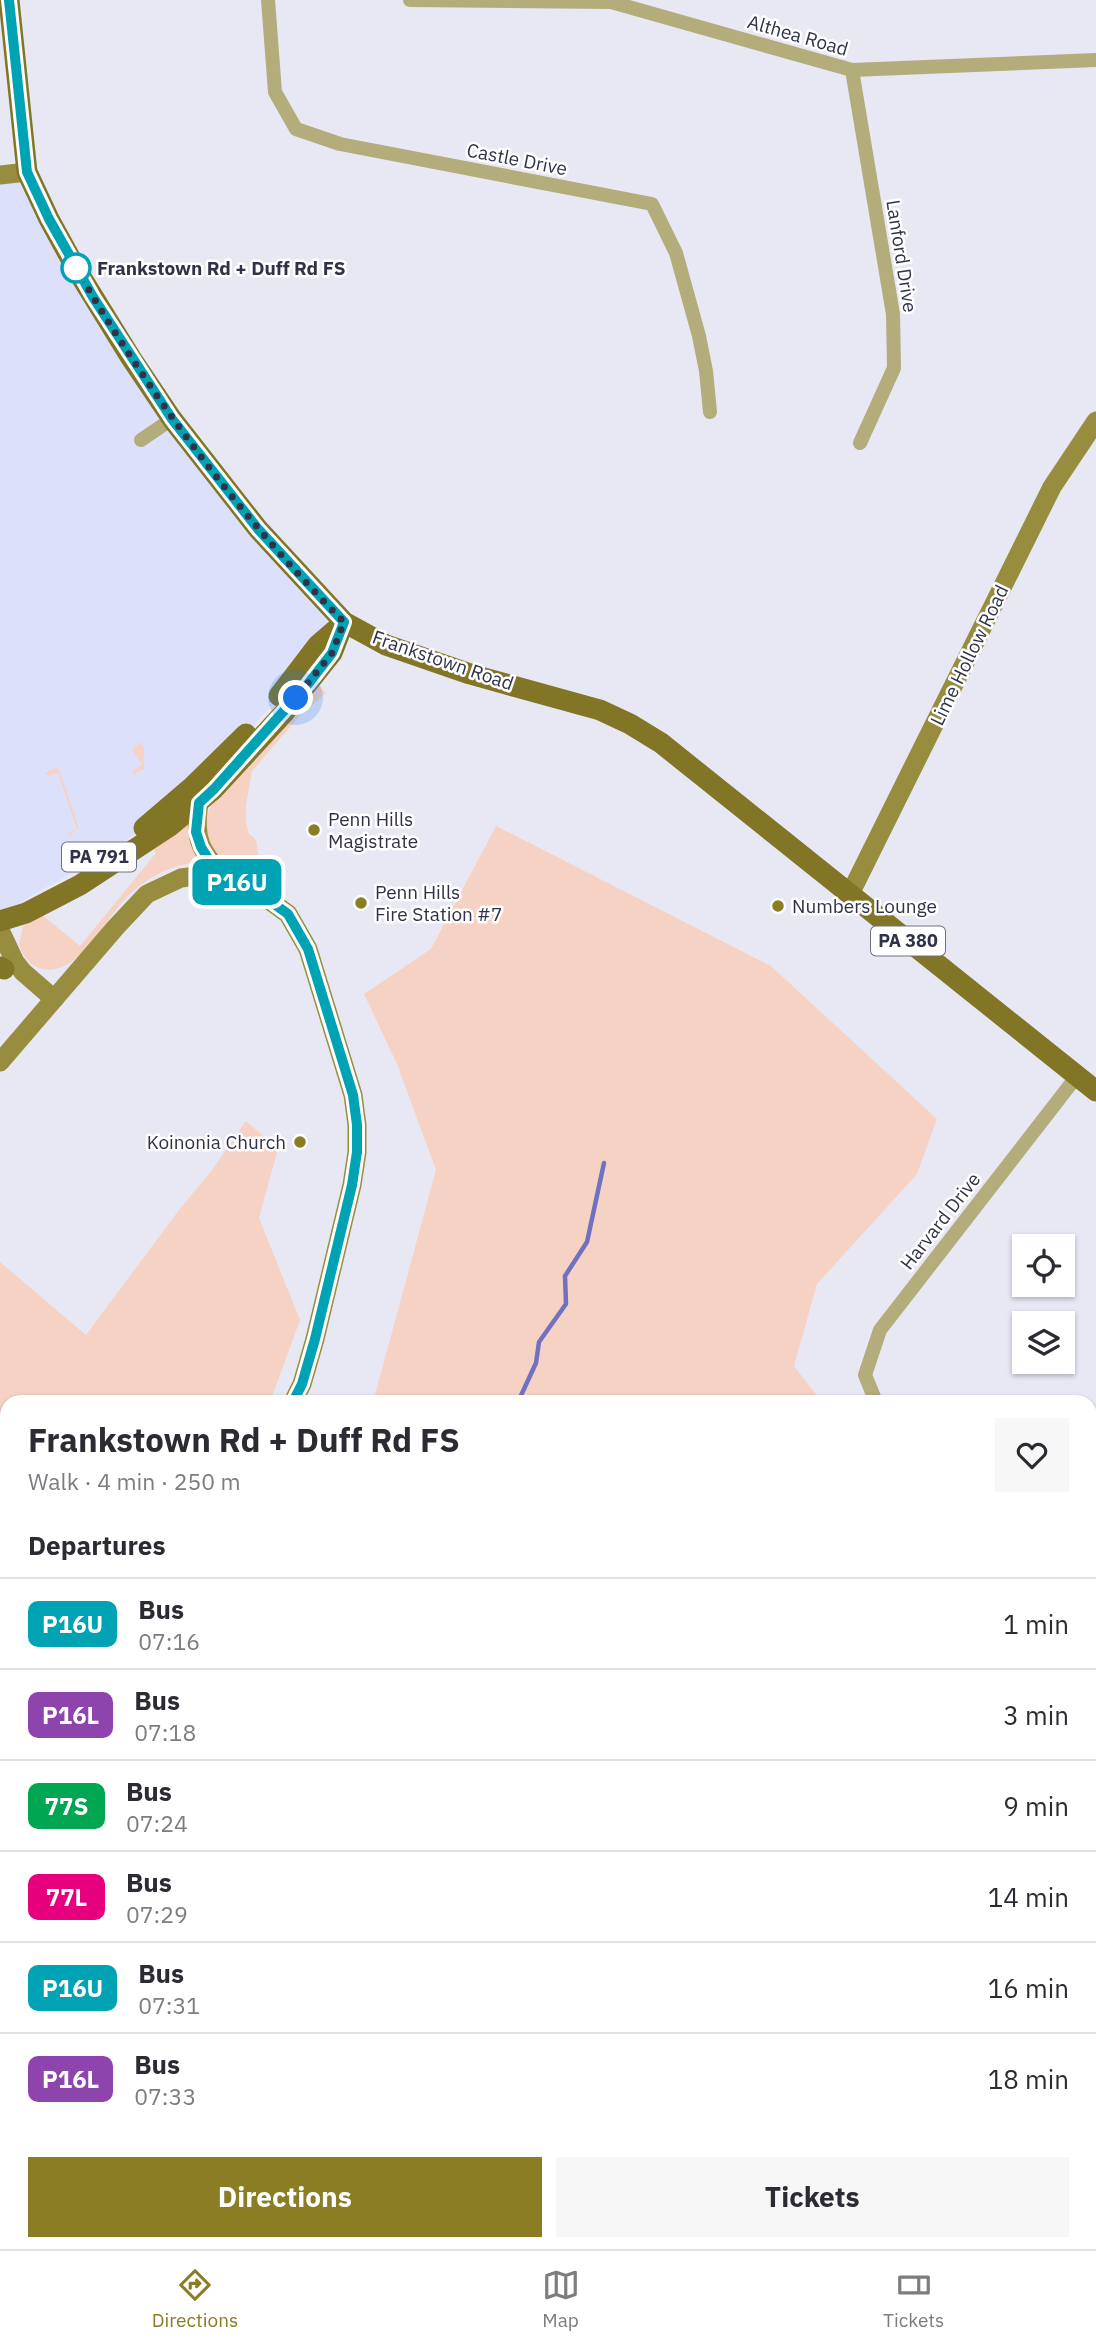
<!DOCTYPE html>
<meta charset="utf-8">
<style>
:root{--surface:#fff;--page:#f7f7f7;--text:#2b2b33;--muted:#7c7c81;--line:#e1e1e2;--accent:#8a7d24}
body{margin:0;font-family:"IBM Plex Sans",sans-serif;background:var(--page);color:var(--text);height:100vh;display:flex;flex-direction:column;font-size:26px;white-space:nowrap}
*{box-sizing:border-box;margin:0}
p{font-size:23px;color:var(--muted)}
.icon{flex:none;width:38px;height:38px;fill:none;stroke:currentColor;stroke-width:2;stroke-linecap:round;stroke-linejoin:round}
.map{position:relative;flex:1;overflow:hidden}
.details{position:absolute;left:0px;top:1395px;width:1097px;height:856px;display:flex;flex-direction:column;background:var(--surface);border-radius:21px 21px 0 0;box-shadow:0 2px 5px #0004}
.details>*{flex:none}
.badge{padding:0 14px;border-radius:10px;font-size:24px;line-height:46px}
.controls{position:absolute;left:1012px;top:1234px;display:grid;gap:14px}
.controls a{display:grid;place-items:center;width:63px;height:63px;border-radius:0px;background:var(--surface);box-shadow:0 2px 5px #0004;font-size:35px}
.you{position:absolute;width:35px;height:35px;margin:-18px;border:5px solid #fff;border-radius:50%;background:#1a73e8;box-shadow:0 0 0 10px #1a73e833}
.map>.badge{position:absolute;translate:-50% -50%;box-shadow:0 0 0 4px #fff}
h2{padding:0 28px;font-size:26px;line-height:63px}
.round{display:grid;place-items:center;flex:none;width:74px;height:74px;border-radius:0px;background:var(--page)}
.headline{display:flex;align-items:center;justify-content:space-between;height:119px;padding:0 28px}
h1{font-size:33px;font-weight:800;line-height:52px}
.action{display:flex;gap:14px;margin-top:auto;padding:14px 28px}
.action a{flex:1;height:80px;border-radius:0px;background:var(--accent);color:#fff;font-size:28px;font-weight:800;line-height:80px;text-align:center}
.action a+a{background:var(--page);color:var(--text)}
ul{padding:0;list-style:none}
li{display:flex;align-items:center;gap:21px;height:91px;padding:0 28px;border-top:2px solid var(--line)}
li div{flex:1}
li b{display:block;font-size:26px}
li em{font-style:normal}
li .badge{min-width:77px;font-weight:700;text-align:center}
.tab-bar{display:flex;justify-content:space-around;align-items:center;height:98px;border-top:2px solid var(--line);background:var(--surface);font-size:19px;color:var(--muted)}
.tab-bar a{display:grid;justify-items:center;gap:4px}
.tab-bar .current{color:var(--accent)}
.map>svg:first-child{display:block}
.built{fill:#dde0fa}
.green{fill:#f6d2c5}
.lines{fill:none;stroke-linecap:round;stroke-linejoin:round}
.stream{stroke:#7072c0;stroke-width:4.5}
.street{stroke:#b3ac7b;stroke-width:14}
.secondary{stroke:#988d3f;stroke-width:19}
.primary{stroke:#827626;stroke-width:21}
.line-casing{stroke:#fff;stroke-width:16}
.line{stroke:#00a3b4;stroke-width:10}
.walk{stroke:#303249;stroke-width:7;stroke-dasharray:0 12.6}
.stop-dot{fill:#fff;stroke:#00a3b4;stroke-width:3.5}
.poi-dot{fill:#8a7d24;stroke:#fff;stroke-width:2.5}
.labels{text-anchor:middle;stroke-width:5;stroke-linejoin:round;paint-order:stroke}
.shield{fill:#fff;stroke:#6e7080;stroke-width:2}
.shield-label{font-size:18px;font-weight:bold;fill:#303249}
.street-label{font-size:19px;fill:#303249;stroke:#fff}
.stop-label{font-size:19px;font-weight:bold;fill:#303249;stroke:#fff;text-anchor:start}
.poi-label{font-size:19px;fill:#303249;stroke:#fff;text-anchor:start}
</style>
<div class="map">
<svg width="1096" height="2249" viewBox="0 0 1096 2249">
<rect width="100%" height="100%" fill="#e7e8f4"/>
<g class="built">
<path d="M27 172 172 419 344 622 239 742 162 814 129 838 94 861 30 896 0 918V175Z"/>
<path d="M141 2244H972L978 2249H141Z"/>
</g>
<g class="green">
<path d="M319 686 326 693 299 717 252 771 246 805V822L249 834 256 840 260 865 254 869C245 867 236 865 228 861 207 849 199 821 214 801 223 786 240 776 252 763 276 739 298 712 319 686Z"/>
<path d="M141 742 144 749V769L133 775 132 772 142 764 132 750Z"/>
<path d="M55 768 59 770 79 828 69 836 67 834 77 829 58 773 49 776 45 773Z"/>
<path d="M184 823 189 825 202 863C175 862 148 877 129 895 105 917 78 981 39 968 28 964 22 954 19 944L23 926 41 914 80 946 156 853 153 847Z"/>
<path d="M496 826 771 966 937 1119 917 1174 817 1284 794 1366 822 1402H373L436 1170 397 1064 364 994 431 949Z"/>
<path d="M246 1121 278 1149 259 1218 300 1320 270 1402H7V1536L0 1526V1262L86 1335 179 1210 212 1170Z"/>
</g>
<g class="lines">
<path class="stream" d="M518 1402 536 1363 539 1342 566 1304 565 1276 587 1242 604 1163"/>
<g class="street">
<path d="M268 0 275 92 296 129 340 144 652 204 676 253 699 336 706 371 710 412"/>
<path d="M410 0 611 2 852 70 1096 60"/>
<path d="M852 70 893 314 894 368 860 443"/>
<path d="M141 440 172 419"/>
<path d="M876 1402 865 1375 880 1330 1077 1076"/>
<path d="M1090 1715H1096"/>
<path d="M0 1718 7 1721"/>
<path d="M0 1971 7 1947"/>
<path d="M0 2219 7 2215"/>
<path d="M330 2244 332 2249"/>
<path d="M741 2249V2244"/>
</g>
<g class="secondary">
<path d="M0 175 27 172"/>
<path d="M199 803C193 840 201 851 225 878"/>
<path d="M850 894 1052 487 1096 421"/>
<path d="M0 930 15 962 23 972 54 999"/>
<path d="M0 1062 116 927 147 894 181 878 204 875 225 878 255 890 288 914 308 949 353 1095 357 1125V1152L352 1185 315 1339 302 1384 293 1402"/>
<path d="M0 1643 7 1639"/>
</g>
<g class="primary">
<path d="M9 0 27 172 49 219 78 272 131 358 172 419 258 529 344 622 386 645 470 674 600 710 630 724 661 743 1096 1091"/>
<path d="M279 696 318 645 340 626"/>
<path d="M144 828 192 787 246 734"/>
<path d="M0 921 26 913 80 885 170 826 214 789 284 713 332 653 344 622"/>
<path d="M0 967 4 969"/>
</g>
</g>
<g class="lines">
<defs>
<path id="line" d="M9 0 27 172 49 219 93 297 172 419 258 529 344 622 332 653 308 684 214 789 199 803 196 832 201 847 209 860 225 877 255 890 288 914 308 949 353 1095 357 1125V1152L352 1185 315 1339 302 1384 293 1402"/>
</defs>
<use href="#line" class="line-casing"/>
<use href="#line" class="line"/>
<path class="walk" d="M76 268C151 397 239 516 344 622L332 653 296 698"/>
</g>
<circle class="stop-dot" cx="76" cy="268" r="14"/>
<g class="poi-dot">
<circle cx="314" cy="830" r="7"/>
<circle cx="361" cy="903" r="7"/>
<circle cx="778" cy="906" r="7"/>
<circle cx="300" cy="1142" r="7"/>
</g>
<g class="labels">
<g class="shield">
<rect x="62" y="842.5" width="74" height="29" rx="5"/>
<rect x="871" y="926.5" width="74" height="29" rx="5"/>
</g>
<g class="shield-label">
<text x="99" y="863">PA 791</text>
<text x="908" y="947">PA 380</text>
</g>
<g class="street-label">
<text transform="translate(798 35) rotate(16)" y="7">Althea Road</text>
<text transform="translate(517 159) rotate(11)" y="7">Castle Drive</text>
<text transform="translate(902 256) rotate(81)" y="7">Lanford Drive</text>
<text transform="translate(969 655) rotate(-64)" y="7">Lime Hollow Road</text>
<text transform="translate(443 660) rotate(19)" y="7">Frankstown Road</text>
<text transform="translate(940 1221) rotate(-52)" y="7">Harvard Drive</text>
</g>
<g class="stop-label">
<text x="97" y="275">Frankstown Rd + Duff Rd FS</text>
</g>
<g class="poi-label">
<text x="328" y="826">Penn Hills<tspan x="328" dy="22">Magistrate</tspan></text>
<text x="375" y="899">Penn Hills<tspan x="375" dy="22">Fire Station #7</tspan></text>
<text x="792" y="913">Numbers Lounge</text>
<text x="286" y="1149" text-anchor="end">Koinonia Church</text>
</g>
</g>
</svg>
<div class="controls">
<a><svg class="icon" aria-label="locate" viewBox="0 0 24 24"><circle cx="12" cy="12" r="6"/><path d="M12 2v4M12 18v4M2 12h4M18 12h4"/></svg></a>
<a><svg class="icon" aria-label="layers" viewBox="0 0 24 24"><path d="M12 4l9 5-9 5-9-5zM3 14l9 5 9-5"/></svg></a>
</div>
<div class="you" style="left:296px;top:698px"></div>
<b class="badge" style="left:237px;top:882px;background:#00a3b4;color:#fff">P16U</b>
<section class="details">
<div class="headline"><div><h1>Frankstown Rd + Duff Rd FS</h1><p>Walk · 4 min · 250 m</p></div><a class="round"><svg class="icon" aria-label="heart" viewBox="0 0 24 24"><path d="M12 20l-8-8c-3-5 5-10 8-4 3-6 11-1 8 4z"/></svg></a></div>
<h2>Departures</h2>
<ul>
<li><span class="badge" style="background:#00a3b4;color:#fff">P16U</span><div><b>Bus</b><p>07:16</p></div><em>1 min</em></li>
<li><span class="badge" style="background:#8e44ad;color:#fff">P16L</span><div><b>Bus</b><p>07:18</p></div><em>3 min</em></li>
<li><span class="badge" style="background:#00a651;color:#fff">77S</span><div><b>Bus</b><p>07:24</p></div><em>9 min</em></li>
<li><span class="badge" style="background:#e6007e;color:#fff">77L</span><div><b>Bus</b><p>07:29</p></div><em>14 min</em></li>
<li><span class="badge" style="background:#00a3b4;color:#fff">P16U</span><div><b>Bus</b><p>07:31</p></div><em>16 min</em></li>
<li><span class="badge" style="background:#8e44ad;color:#fff">P16L</span><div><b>Bus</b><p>07:33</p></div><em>18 min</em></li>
</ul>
<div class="action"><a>Directions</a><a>Tickets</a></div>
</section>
</div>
<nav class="tab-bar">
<a class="current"><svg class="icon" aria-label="directions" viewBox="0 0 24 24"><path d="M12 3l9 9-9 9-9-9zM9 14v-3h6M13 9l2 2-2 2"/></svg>Directions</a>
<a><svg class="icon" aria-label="map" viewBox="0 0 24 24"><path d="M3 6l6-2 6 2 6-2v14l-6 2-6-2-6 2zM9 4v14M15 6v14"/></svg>Map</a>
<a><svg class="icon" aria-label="tickets" viewBox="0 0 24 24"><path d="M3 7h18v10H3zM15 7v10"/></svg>Tickets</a>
</nav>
